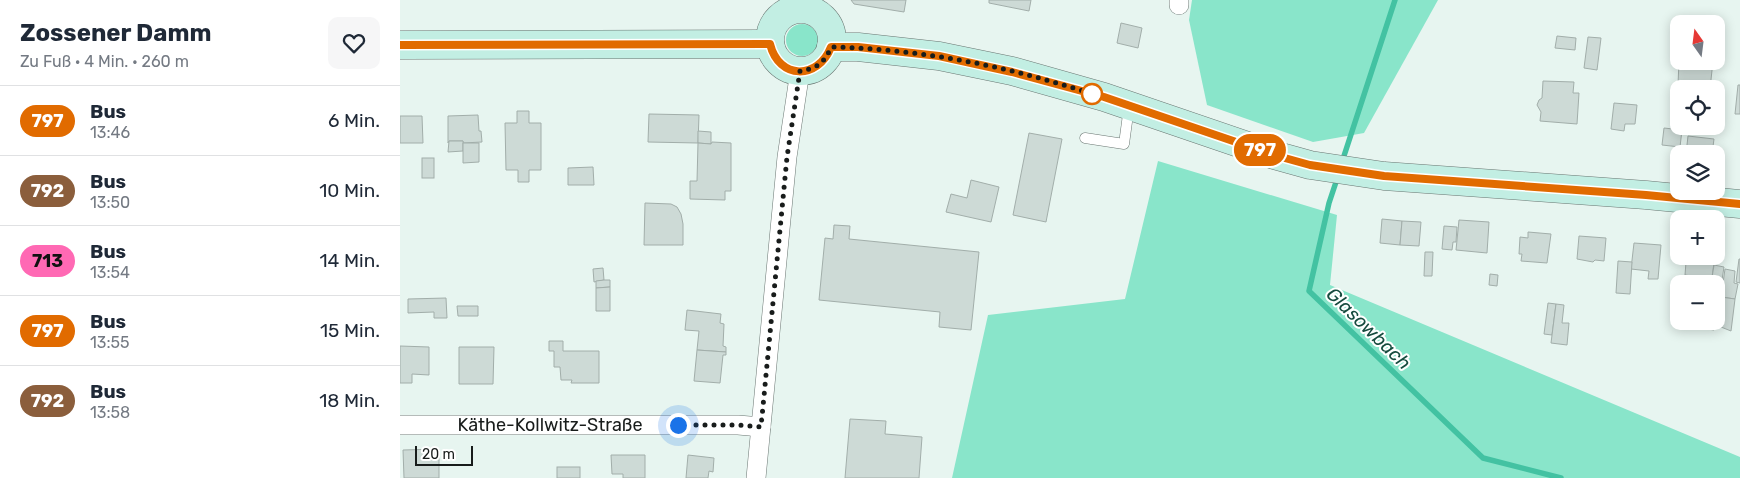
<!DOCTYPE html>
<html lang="de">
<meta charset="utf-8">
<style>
:root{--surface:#fff;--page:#f6f6f7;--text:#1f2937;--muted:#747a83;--line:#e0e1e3}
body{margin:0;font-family:Rubik,sans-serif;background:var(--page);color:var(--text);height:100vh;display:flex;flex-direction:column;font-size:19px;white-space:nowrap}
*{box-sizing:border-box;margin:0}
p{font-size:16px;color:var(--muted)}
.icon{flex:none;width:28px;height:28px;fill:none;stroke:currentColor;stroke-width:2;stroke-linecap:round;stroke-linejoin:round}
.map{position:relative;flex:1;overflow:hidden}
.details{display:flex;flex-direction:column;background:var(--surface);width:400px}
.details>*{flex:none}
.badge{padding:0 10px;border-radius:16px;font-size:18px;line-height:32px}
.needle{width:32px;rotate:346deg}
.fabs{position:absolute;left:1270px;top:15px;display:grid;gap:10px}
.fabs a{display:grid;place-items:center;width:55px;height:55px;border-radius:10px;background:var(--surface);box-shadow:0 2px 12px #0003;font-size:25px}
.scale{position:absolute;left:15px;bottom:12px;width:58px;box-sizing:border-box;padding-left:5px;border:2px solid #181c1b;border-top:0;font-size:14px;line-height:18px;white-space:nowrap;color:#181c1b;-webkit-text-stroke:4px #fff;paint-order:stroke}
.you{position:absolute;width:25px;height:25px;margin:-12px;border:4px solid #fff;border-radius:50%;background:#1a73e8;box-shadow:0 0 0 8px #1a73e833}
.map>.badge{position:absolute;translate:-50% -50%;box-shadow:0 0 0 2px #fff}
.round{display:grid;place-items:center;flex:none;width:52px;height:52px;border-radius:10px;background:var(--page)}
.head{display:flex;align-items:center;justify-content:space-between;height:85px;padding:0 20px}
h1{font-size:24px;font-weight:700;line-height:38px}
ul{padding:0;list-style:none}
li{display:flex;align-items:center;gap:15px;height:70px;padding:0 20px;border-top:1px solid var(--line)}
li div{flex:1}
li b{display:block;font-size:19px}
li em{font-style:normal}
li .badge{min-width:55px;font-weight:700;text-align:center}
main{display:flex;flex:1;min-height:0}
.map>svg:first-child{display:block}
.green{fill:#89e5ca}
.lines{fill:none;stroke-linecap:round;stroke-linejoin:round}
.stream{stroke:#43c2a2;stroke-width:5.5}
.building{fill:#cddad6;stroke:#a2aeaa}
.service-casing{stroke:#6a7672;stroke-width:11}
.minor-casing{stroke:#6a7672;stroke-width:20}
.secondary-casing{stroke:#6a7672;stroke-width:29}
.service{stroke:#fff;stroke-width:10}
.minor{stroke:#fff;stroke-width:19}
.secondary{stroke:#c2eee3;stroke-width:28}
.line-casing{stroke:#fff;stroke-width:11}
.line{stroke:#e16b00;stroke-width:8}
.walk{stroke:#181c1b;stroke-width:5;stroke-dasharray:0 9}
.stop-dot{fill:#fff;stroke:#e16b00;stroke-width:2.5}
.labels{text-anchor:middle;stroke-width:4;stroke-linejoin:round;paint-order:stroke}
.street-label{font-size:18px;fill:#181c1b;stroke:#fff}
.water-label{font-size:19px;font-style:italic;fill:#174c3f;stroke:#fff}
</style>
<main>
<section class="details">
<div class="head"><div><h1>Zossener Damm</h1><p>Zu Fuß · 4 Min. · 260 m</p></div><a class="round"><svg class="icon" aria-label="heart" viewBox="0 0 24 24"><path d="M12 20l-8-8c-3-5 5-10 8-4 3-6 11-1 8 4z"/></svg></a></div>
<ul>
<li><span class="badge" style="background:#e16b00;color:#fff">797</span><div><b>Bus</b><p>13:46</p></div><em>6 Min.</em></li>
<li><span class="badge" style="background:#8b5e3c;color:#fff">792</span><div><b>Bus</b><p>13:50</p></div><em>10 Min.</em></li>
<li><span class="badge" style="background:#ff69b4;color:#111">713</span><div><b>Bus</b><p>13:54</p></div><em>14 Min.</em></li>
<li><span class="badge" style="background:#e16b00;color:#fff">797</span><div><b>Bus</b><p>13:55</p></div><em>15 Min.</em></li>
<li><span class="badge" style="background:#8b5e3c;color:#fff">792</span><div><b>Bus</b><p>13:58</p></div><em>18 Min.</em></li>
</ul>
</section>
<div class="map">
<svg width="1340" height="478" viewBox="0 0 1340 478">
<rect width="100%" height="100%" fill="#e7f5f0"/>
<g class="green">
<path d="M792 0H1038L964 133 913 142 807 105 789 20Z"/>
<circle cx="402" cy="40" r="16"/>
<path d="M758 161 937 215 930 285 1340 457V478H552L588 315 725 299Z"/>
</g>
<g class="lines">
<g class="stream">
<path d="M942 162 995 0"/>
<path d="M938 176 929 203 909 291 1083 458 1161 478"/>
</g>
</g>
<g class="building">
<path d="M451 0H506L504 12 454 4Z"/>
<path d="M589 0H631L629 11 589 3Z"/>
<path d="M721 23 742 28 738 48 717 43Z"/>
<path d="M1157 36 1176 38 1175 50 1155 48Z"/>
<path d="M1188 37 1201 38 1197 70 1184 68Z"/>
<path d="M1279 61H1313L1310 89 1278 85Z"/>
<path d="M1143 81 1174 82 1173 93H1179L1177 124 1140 121 1141 112 1137 105 1139 100 1142 98Z"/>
<path d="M1338 85H1340V114H1335Z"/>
<path d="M1214 103 1237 105 1235 124H1225L1224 131 1211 129Z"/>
<path d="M117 111H129V123H141V170H129V182H118V170H106L105 123H117Z"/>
<path d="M249 114 299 115 298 143 248 142Z"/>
<path d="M78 115 79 131H81L82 142 63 143V141H49L48 143V116Z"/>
<path d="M0 116H22L23 143H0Z"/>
<path d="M1264 128 1282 130 1280 147 1262 145Z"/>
<path d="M298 131 311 132V144L298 143Z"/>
<path d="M629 133 662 139 646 222 613 215Z"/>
<path d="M1288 136 1314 139 1312 154H1286Z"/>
<path d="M49 141H63V151L48 152Z"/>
<path d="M312 142 331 143V191H325V200L290 199V181H297L298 143 311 144Z"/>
<path d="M63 143H79V162L63 163Z"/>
<rect x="22" y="158" width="12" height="20"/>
<path d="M193 167 194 185H168V168Z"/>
<path d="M571 180 599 187 591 222 546 212 551 194 567 198Z"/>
<path d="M245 203 271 204 277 207 281 214 283 224V245H244Z"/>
<path d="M982 219 1002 221 1000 245 980 243Z"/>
<path d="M1059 220 1089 222 1087 253 1056 250Z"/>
<path d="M1002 221 1021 222 1019 246 1000 245Z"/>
<path d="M434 225 450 226 449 239 579 252 571 330 539 327 540 312 419 300 425 238 433 239Z"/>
<path d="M1044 226 1057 227 1056 242H1053L1052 250 1042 249Z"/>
<path d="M1128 232 1151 234 1147 263 1121 261 1122 254H1119L1120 237 1128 238Z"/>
<path d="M1179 236 1206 238 1204 261 1195 260 1193 262 1177 259Z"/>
<path d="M1234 243 1261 245 1258 279H1248L1249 271 1231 269Z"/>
<path d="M1025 252H1033L1032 276H1024Z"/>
<path d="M1282 256H1315L1311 284H1290L1291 276 1285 275 1286 262H1281Z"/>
<path d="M1339 259H1340V283L1336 282Z"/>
<path d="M1218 261 1232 262 1230 294 1216 293Z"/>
<path d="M1314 265 1324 267 1316 318V284H1311Z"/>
<path d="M203 268 204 280 194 282 193 269Z"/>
<path d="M1325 269 1335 271 1334 283 1338 284 1335 299 1321 297Z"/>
<path d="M1090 274 1098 275 1097 286 1089 285Z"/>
<path d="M204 280H210V287L196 288V281Z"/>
<path d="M210 287V311H196V288Z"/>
<path d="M1321 297 1335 299 1331 331 1316 325Z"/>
<path d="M46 298 47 318H34V312L8 313V299Z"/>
<path d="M1148 303 1156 304 1152 335 1144 334Z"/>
<path d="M1156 304 1164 305 1162 323H1169L1167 345 1151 343Z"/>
<path d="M57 306H78V316H58Z"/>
<path d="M287 310 321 314 320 323 324 324 323 346 326 347V352L297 350 299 331 285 330Z"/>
<path d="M1310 321H1316L1314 330 1308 329Z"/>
<path d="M149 341H163V351H199V383H171L172 380H161L160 367H154V351H149Z"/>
<path d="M0 346 29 347V375L12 374V383H0Z"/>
<path d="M59 347H94L93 384H59Z"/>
<path d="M297 350 326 352V355H323L320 383 294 381Z"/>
<path d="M450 419 486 421 485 434 522 437 519 478H445Z"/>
<path d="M39 449V478H4L3 450Z"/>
<path d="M211 455H245V478H223V474H212Z"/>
<path d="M288 455 314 458 313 472 309 471 308 478H286Z"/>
<rect x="157" y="467" width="23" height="11"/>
</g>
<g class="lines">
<defs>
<path id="service" d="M685 138 724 144 729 107"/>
<g id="minor">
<path d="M779 5V0"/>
<path d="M404 9 405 0"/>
<path d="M0 425H338L361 427"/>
<path d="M356 478 387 157 400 71"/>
</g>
<g id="secondary">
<circle cx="401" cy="40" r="31"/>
<path d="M0 45 370 44"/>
<path d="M431 47H458L539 56 612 71 704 97 874 155 910 165 984 176 1246 195 1340 204"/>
</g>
</defs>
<use href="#service" class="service-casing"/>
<use href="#minor" class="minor-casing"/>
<use href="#secondary" class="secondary-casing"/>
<use href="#service" class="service"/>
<use href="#minor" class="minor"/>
<use href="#secondary" class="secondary"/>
</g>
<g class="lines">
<defs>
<path id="line" d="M0 45 370 44C379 80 418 80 431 47H458L539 56 612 72 704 97 874 155 910 165 984 176 1246 195 1340 204"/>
</defs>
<use href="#line" class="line-casing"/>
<use href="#line" class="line"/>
<path class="walk" d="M278 425H338L361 427 387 157 400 71C417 69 425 62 431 47 520 49 608 66 692 94"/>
</g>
<circle class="stop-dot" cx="692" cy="94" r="10"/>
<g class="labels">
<g class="street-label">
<text x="150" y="431">Käthe-Kollwitz-Straße</text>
</g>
<g class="water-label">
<text transform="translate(969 328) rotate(44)" y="7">Glasowbach</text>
</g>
</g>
</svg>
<div class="fabs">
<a><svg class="needle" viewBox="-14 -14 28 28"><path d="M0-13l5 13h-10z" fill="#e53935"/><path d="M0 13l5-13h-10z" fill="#747a83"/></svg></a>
<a><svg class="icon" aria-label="locate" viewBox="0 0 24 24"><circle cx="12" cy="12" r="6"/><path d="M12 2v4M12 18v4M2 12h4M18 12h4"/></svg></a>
<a><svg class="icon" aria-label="layers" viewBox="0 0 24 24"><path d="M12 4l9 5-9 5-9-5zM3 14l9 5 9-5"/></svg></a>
<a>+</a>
<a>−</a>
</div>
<div class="scale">20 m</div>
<div class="you" style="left:278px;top:425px"></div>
<b class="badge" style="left:860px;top:150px;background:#e16b00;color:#fff">797</b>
</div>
</main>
